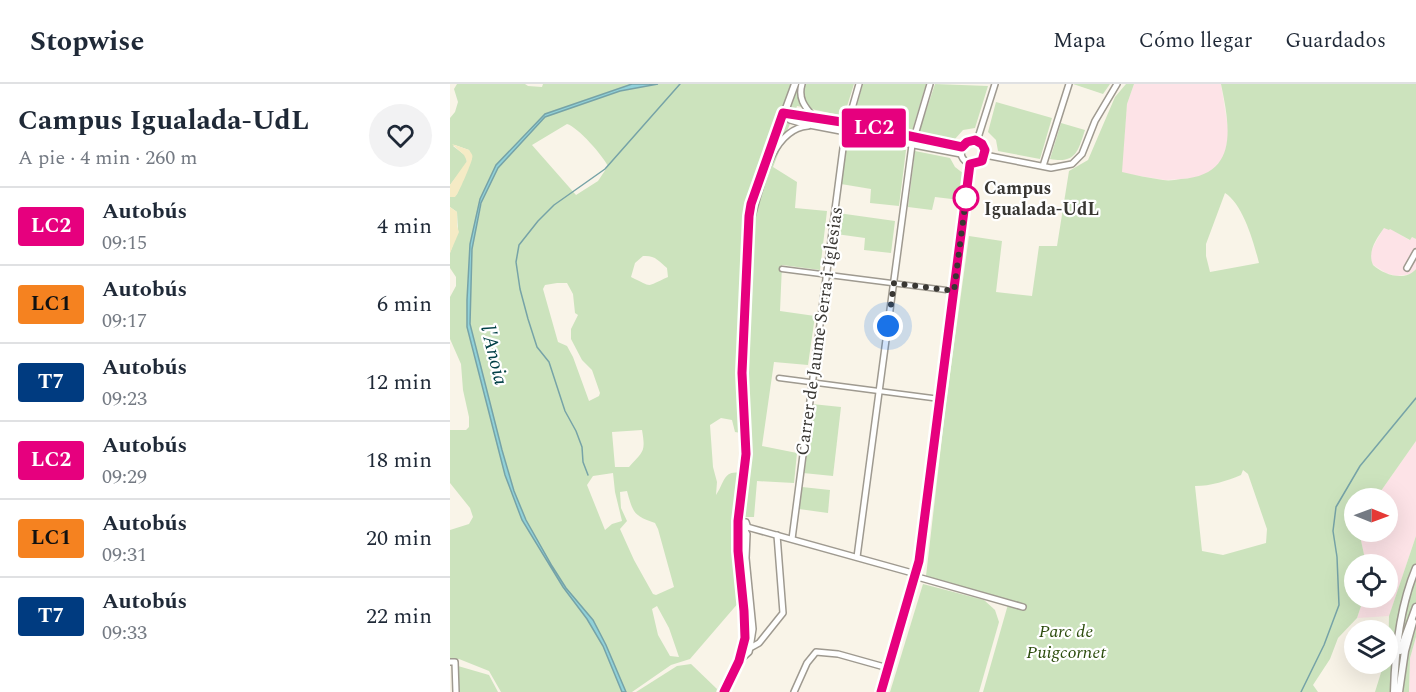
<!DOCTYPE html>
<html lang="es">
<meta charset="utf-8">
<style>
:root{--surface:#fff;--page:#f2f2f3;--text:#1f2937;--muted:#747a83;--line:#e0e1e3}
body{margin:0;font-family:Spectral,serif;background:var(--page);color:var(--text);height:100vh;display:flex;flex-direction:column;font-size:22px;white-space:nowrap}
*{box-sizing:border-box;margin:0}
p{font-size:20px;color:var(--muted)}
.icon{flex:none;width:33px;height:33px;fill:none;stroke:currentColor;stroke-width:2;stroke-linecap:round;stroke-linejoin:round}
.map{position:relative;flex:1;overflow:hidden}
.drawer{display:flex;flex-direction:column;background:var(--surface);width:450px}
.drawer>*{flex:none}
.badge{padding:0 12px;border-radius:4px;font-size:21px;line-height:39px}
.needle{width:39px;rotate:91deg}
.fabs{position:absolute;left:894px;top:404px;display:grid;gap:12px}
.fabs a{display:grid;place-items:center;width:54px;height:54px;border-radius:50%;background:var(--surface);box-shadow:0 6px 24px #0002;font-size:30px}
.you{position:absolute;width:30px;height:30px;margin:-15px;border:4px solid #fff;border-radius:50%;background:#1a73e8;box-shadow:0 0 0 9px #1a73e833}
.map>.badge{position:absolute;translate:-50% -50%;box-shadow:0 0 0 3px #fff}
.round{display:grid;place-items:center;flex:none;width:63px;height:63px;border-radius:32px;background:var(--page)}
.headline{display:flex;align-items:center;justify-content:space-between;height:102px;padding:0 18px}
h1{font-size:28px;font-weight:700;line-height:45px}
ul{padding:0;list-style:none}
li{display:flex;align-items:center;gap:18px;height:78px;padding:0 18px;border-top:2px solid var(--line)}
li div{flex:1}
li b{display:block;font-size:22px}
li em{font-style:normal}
li .badge{min-width:66px;font-weight:700;text-align:center}
header{display:flex;align-items:center;gap:36px;box-sizing:border-box;height:84px;padding:0 30px;background:var(--surface);border-bottom:2px solid var(--line)}
header strong{font-size:28px}
nav{display:flex;gap:33px;margin-inline-start:auto;font-size:21px}
main{display:flex;flex:1;min-height:0}
.map>svg:first-child{display:block}
.industrial{fill:#fde3e7}
.green{fill:#cce3bd;fill-rule:evenodd}
.sand{fill:#f5ebc5}
.water{fill:#90d1d9;stroke:#76a3a7;stroke-width:1.5}
.lines{fill:none;stroke-linecap:round;stroke-linejoin:round}
.stream{stroke:#76a3a7;stroke-width:1.5}
.pedestrian-casing{stroke:#9f9a90;stroke-width:7}
.minor-casing{stroke:#9f9a90;stroke-width:8}
.tertiary-casing{stroke:#9f9a90;stroke-width:9}
.pedestrian{stroke:#fff;stroke-width:4}
.minor{stroke:#fff;stroke-width:5}
.tertiary{stroke:#fff;stroke-width:6}
.line-casing{stroke:#fff;stroke-width:14}
.line{stroke:#e6007e;stroke-width:9}
.walk{stroke:#393733;stroke-width:6;stroke-dasharray:0 10.8}
.stop-dot{fill:#fff;stroke:#e6007e;stroke-width:3}
.labels{text-anchor:middle;stroke-width:4.5;stroke-linejoin:round;paint-order:stroke}
.stop-label{font-size:18px;font-weight:bold;fill:#393733;stroke:#fff;text-anchor:start}
.street-label{font-size:18px;fill:#393733;stroke:#fff}
.park-label{font-size:18px;font-style:italic;fill:#2c4c0d;stroke:#fff}
.water-label{font-size:20px;font-style:italic;fill:#024147;stroke:#fff}
</style>
<header>
<strong>Stopwise</strong>
<nav><a>Mapa</a><a>Cómo llegar</a><a>Guardados</a></nav>
</header>
<main>
<section class="drawer">
<div class="headline"><div><h1>Campus Igualada-UdL</h1><p>A pie · 4 min · 260 m</p></div><a class="round"><svg class="icon" aria-label="heart" viewBox="0 0 24 24"><path d="M12 20l-8-8c-3-5 5-10 8-4 3-6 11-1 8 4z"/></svg></a></div>
<ul>
<li><span class="badge" style="background:#e6007e;color:#fff">LC2</span><div><b>Autobús</b><p>09:15</p></div><em>4 min</em></li>
<li><span class="badge" style="background:#f58220;color:#111">LC1</span><div><b>Autobús</b><p>09:17</p></div><em>6 min</em></li>
<li><span class="badge" style="background:#003b80;color:#fff">T7</span><div><b>Autobús</b><p>09:23</p></div><em>12 min</em></li>
<li><span class="badge" style="background:#e6007e;color:#fff">LC2</span><div><b>Autobús</b><p>09:29</p></div><em>18 min</em></li>
<li><span class="badge" style="background:#f58220;color:#111">LC1</span><div><b>Autobús</b><p>09:31</p></div><em>20 min</em></li>
<li><span class="badge" style="background:#003b80;color:#fff">T7</span><div><b>Autobús</b><p>09:33</p></div><em>22 min</em></li>
</ul>
</section>
<div class="map">
<svg width="966" height="608" viewBox="0 0 966 608">
<rect width="100%" height="100%" fill="#f9f4e8"/>
<g class="industrial">
<path d="M684 0H771L779 50 774 73 764 85 748 94 715 96 671 89 677 20Z"/>
<path d="M934 143 940 144 959 156 962 153 966 155V185L961 190 946 192 936 189 922 180 920 171 922 165Z"/>
<path d="M966 357V452L939 532 907 534 914 513H938V480H916L909 447H938V414H926Z"/>
<path d="M966 553V608H959L960 574Z"/>
</g>
<g class="green">
<path d="M7 0H75L78 2 92 3 93 0H182L95 30 46 81 30 115 20 160 17 216 18 243 55 391 72 436 113 503 137 535 153 562 172 608H51L39 587 9 575H0V446L19 440 23 433 20 424 0 399V346H16L19 343V333L13 306 11 280 0 255V213L6 202V193L0 184V169L8 146 7 128 0 123V113H4L7 110 22 74 19 66 5 61 3 62 16 72 17 79 0 101V34L5 28 8 18 4 5Z"/>
<path d="M208 0H404L394 32 347 22 323 83 347 98 345 124 377 127 370 186 332 181 330 227 365 232 358 281 324 278 312 362 347 369 344 399 307 397 304 433H295L296 510 240 575 221 581 182 608H176L156 561 143 536 116 504 102 482 76 436 64 407 52 366 20 240 22 163 32 117 48 83 95 33 170 7ZM117 40C128 43 153 72 158 82L148 97 126 111 82 61ZM193 172C205 171 209 177 217 184L218 193C195 203 204 204 181 193L185 179ZM107 199H117L123 210 125 229 128 231 121 245V255L132 276 142 286 150 309 149 312 139 317 123 273 117 262 108 258 93 205 95 201ZM271 334 282 336 285 348 291 349 290 389C273 386 274 400 266 411L267 398 263 383 260 341ZM192 346C196 369 193 367 179 383H165L162 348ZM163 389 165 408 172 437 162 440 155 446 137 401 143 392ZM177 407C183 429 184 432 205 439L208 445 224 503 206 511 203 510 184 476 170 445 177 437 171 424 170 408ZM207 522 219 544 229 573 220 572 208 551 202 525Z"/>
<path d="M413 0H476L462 47 402 35Z"/>
<path d="M485 0 538 2 525 44 513 46 505 55 469 48Z"/>
<path d="M623 0H660L653 10Z"/>
<path d="M676 0H684L677 20 672 88C685 91 699 94 713 96 719 97 725 96 731 95 789 91 780 43 771 0H966V155L962 153 960 156 940 145 939 146 934 144C927 154 917 167 923 181 934 191 955 198 966 185V357L926 414H904V447H909L916 480H904V513H914L907 534 888 554 880 575 863 601 868 608H533L559 517 476 492 496 319 519 152 552 157 546 208 582 212 589 162H607L619 87 638 76 665 13ZM775 109C793 120 804 159 809 179L760 188 756 172V160ZM793 386 798 390 817 445 816 459 773 471 752 467 745 402C761 402 777 397 791 391Z"/>
<path d="M546 18 602 34 590 75 548 67 546 56 538 48Z"/>
<path d="M611 39 635 46C628 67 626 80 600 75Z"/>
<path d="M398 55 456 66 449 122 420 119 421 105 391 100Z"/>
<path d="M465 67 500 74 505 83 514 90 510 116 485 113 482 126 458 123Z"/>
<path d="M388 129 445 137 441 169 414 166 415 154 386 150Z"/>
<path d="M362 320 391 323 383 392 353 389Z"/>
<path d="M352 403 380 406 378 429 349 425Z"/>
<path d="M966 452V553L960 574 959 608H925L934 579H938L939 532Z"/>
<path d="M473 500 534 516 545 526 549 538 529 608H440Z"/>
<path d="M241 580 267 605 266 608H186L227 582Z"/>
<path d="M8 582 39 591 48 608H9Z"/>
</g>
<g class="sand">
<path d="M2 60 19 66C22 71 23 70 22 75 21 80 8 111 5 113 4 113 2 113 0 113V101L17 77 14 71Z"/>
<path d="M0 123 7 128V142L9 148 0 169Z"/>
</g>
<path class="water" d="M182 0H208L170 7 95 33 48 84 31 119 22 165 20 240 52 366 64 407 76 436 102 482 116 504 143 536 156 561 176 608H172L153 562 137 535 113 503 72 436 55 391 17 243V216L20 160 30 115 46 81 95 30Z"/>
<g class="lines">
<g class="stream">
<path d="M138 391 133 378 132 363 126 347 115 327 99 278 87 263 78 235 70 205 66 178 69 161 88 137 104 121 155 85 230 0"/>
<path d="M851 608 874 561 889 521 887 473 883 447 886 423 910 382 966 314"/>
</g>
<defs>
<g id="pedestrian">
<path d="M332 185 504 207"/>
<path d="M329 294 490 315"/>
</g>
<g id="minor">
<path d="M352 0C348 14 354 22 363 32"/>
<path d="M333 29 340 36 354 40 511 70"/>
<path d="M334 29 464 52 512 63"/>
<circle cx="523" cy="68" r="12"/>
<path d="M527 57 545 0"/>
<path d="M535 71 601 84 622 80 632 70 645 37 667 0"/>
<path d="M593 82 619 0"/>
<path d="M301 136C310 106 320 45 358 42"/>
<path d="M957 184 966 168"/>
<path d="M297 443 466 490 471 494 573 523"/>
<path d="M295 446 297 450 296 474 303 545 300 564"/>
<path d="M288 447 295 446 297 441 296 438 288 437"/>
<path d="M342 455 395 49 409 0"/>
<path d="M407 473 462 61 480 0"/>
<path d="M289 577 299 568 300 564 309 559 333 529 327 451"/>
<path d="M0 578H5L6 608"/>
<path d="M344 608 357 579 366 568 388 570 438 584"/>
<path d="M431 608 469 477 520 80"/>
</g>
<g id="tertiary">
<path d="M950 567 966 523"/>
<path d="M274 608 289 577 295 554 294 527 288 467V437L296 370 292 289 299 132 301 120 345 0"/>
<path d="M944 608C945 567 950 522 966 484"/>
<path d="M949 608 955 567 963 538"/>
</g>
</defs>
<use href="#pedestrian" class="pedestrian-casing"/>
<use href="#minor" class="minor-casing"/>
<use href="#tertiary" class="tertiary-casing"/>
<use href="#pedestrian" class="pedestrian"/>
<use href="#minor" class="minor"/>
<use href="#tertiary" class="tertiary"/>
</g>
<g class="lines">
<defs>
<path id="line" d="M274 608 289 577 295 554 294 527 288 467V437L296 370 292 289 299 132 301 120 333 29 398 39 512 63 517 58 525 56 532 60 535 66 532 77 520 80 469 477 431 608"/>
</defs>
<use href="#line" class="line-casing"/>
<use href="#line" class="line"/>
<path class="walk" d="M438 242 444 199 504 207 516 114"/>
</g>
<circle class="stop-dot" cx="516" cy="114" r="12"/>
<g class="labels">
<g class="stop-label">
<text x="534" y="110">Campus<tspan x="534" dy="21">Igualada-UdL</tspan></text>
</g>
<g class="street-label">
<text transform="translate(369 247) rotate(-82)" y="6">Carrer de Jaume Serra i Iglesias</text>
</g>
<g class="park-label">
<text x="616" y="553">Parc de<tspan x="616" dy="21">Puigcornet</tspan></text>
</g>
<g class="water-label">
<text transform="translate(45 271) rotate(76)" y="7">l'Anoia</text>
</g>
</g>
</svg>
<div class="fabs">
<a><svg class="needle" viewBox="-14 -14 28 28"><path d="M0-13l5 13h-10z" fill="#e53935"/><path d="M0 13l5-13h-10z" fill="#747a83"/></svg></a>
<a><svg class="icon" aria-label="locate" viewBox="0 0 24 24"><circle cx="12" cy="12" r="6"/><path d="M12 2v4M12 18v4M2 12h4M18 12h4"/></svg></a>
<a><svg class="icon" aria-label="layers" viewBox="0 0 24 24"><path d="M12 4l9 5-9 5-9-5zM3 14l9 5 9-5"/></svg></a>
</div>
<div class="you" style="left:438px;top:242px"></div>
<b class="badge" style="left:424px;top:44px;background:#e6007e;color:#fff">LC2</b>
</div>
</main>
